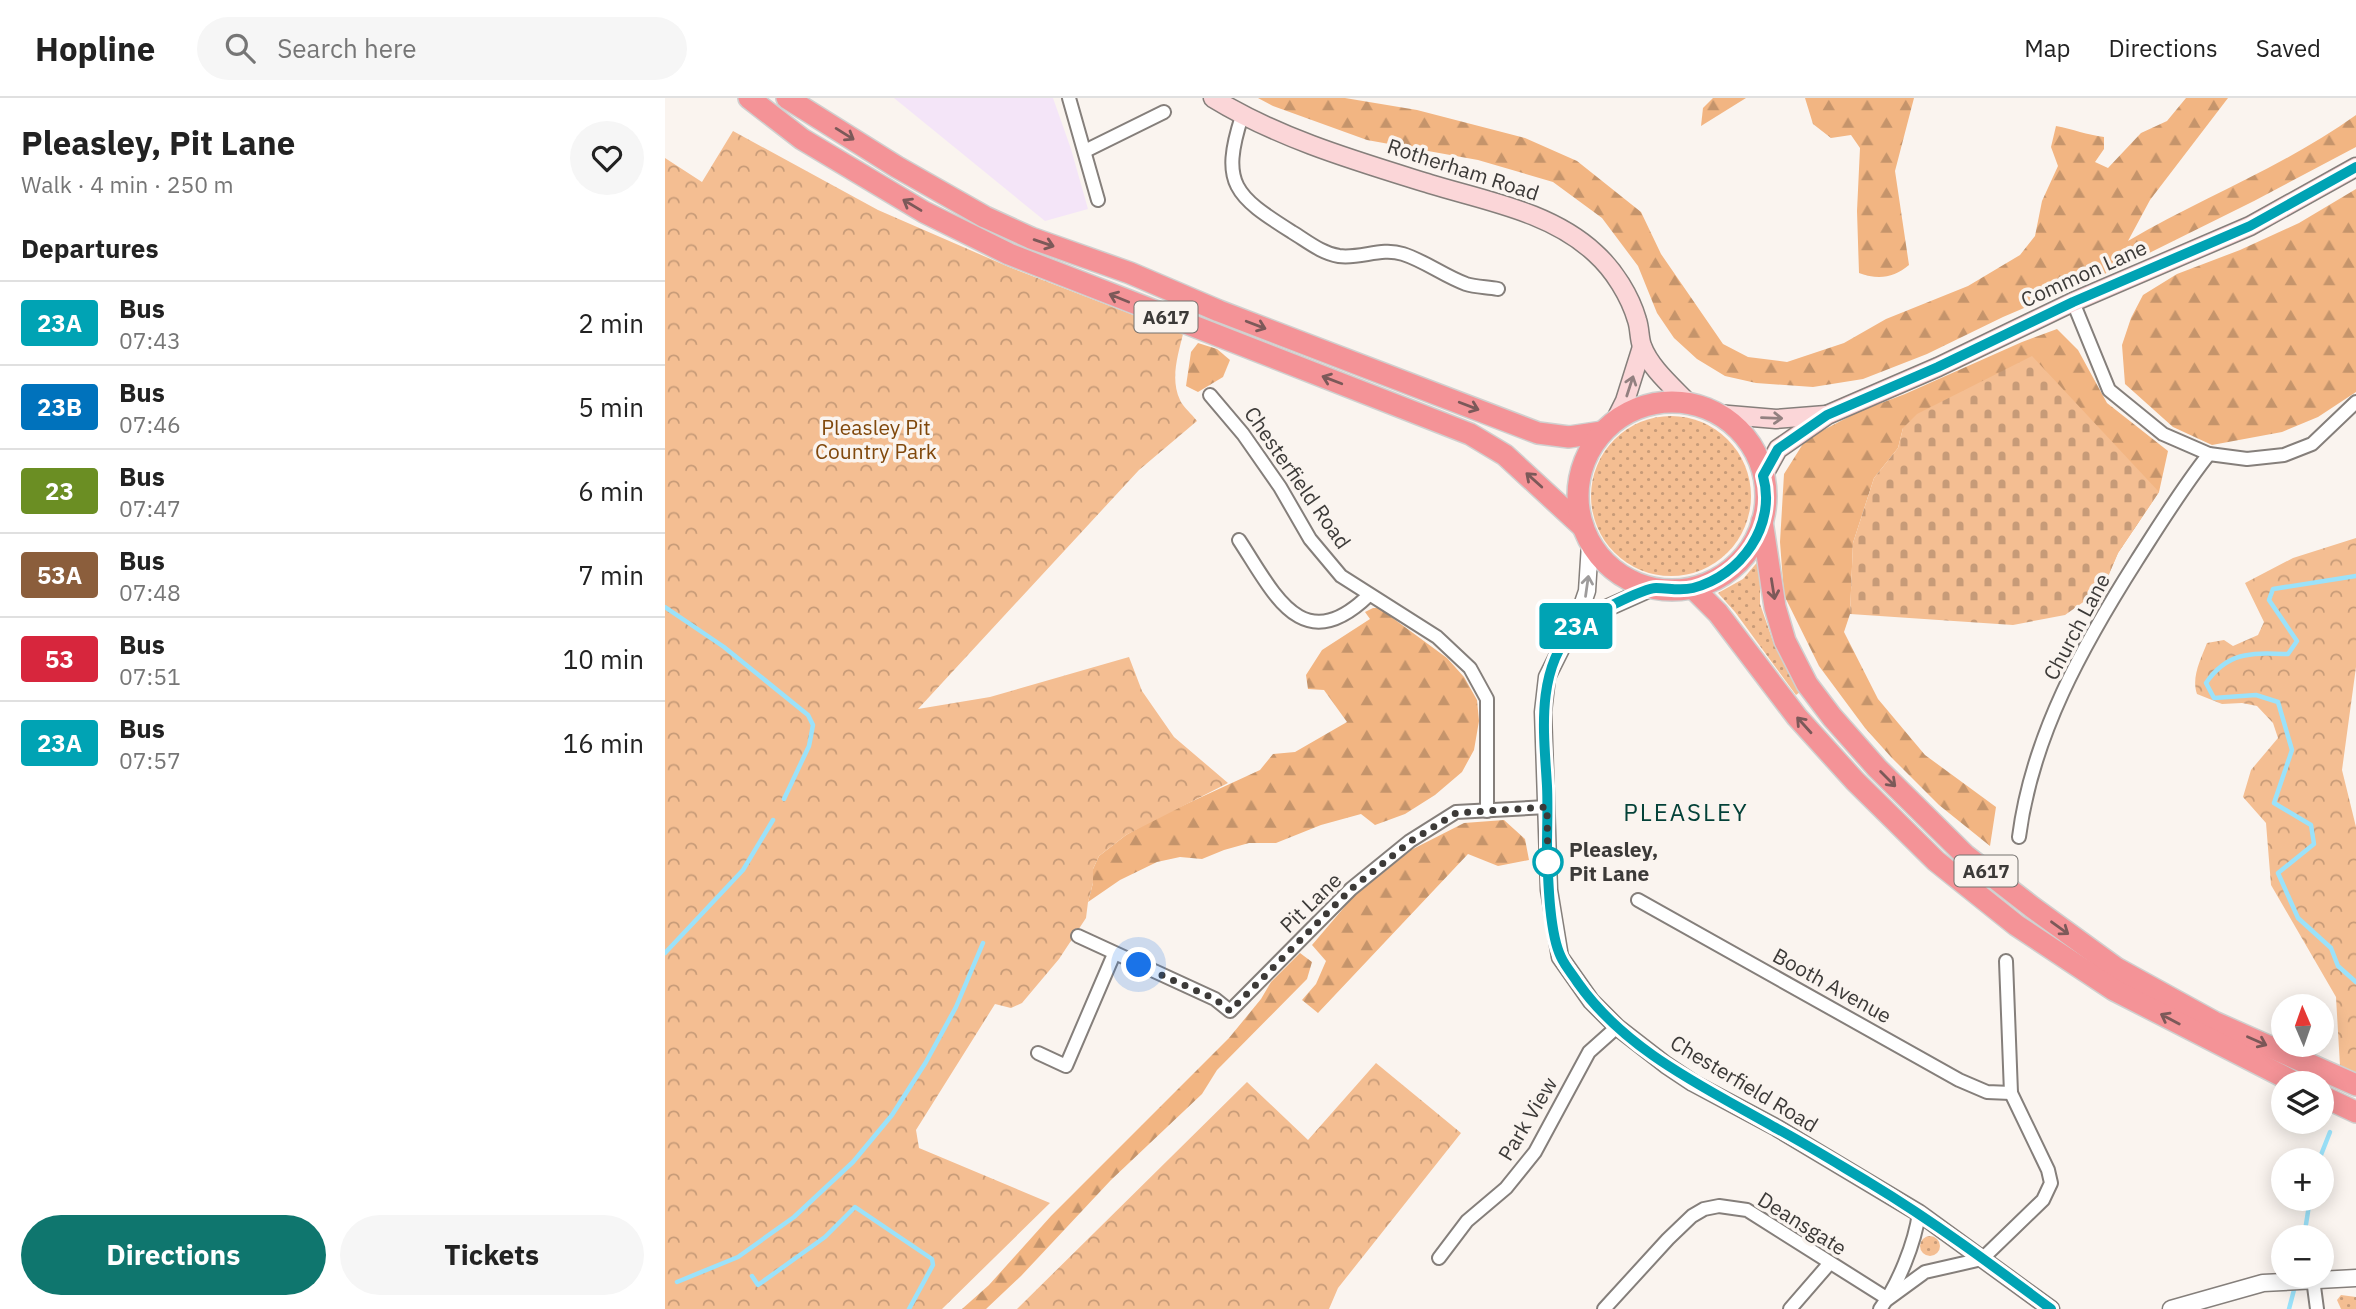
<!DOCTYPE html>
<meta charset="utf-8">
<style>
:root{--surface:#fff;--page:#f6f6f6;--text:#222;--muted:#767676;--line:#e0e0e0;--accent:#0f766e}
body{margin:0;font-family:"IBM Plex Sans",sans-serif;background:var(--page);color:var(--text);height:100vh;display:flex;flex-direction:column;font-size:26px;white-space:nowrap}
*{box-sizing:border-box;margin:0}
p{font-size:23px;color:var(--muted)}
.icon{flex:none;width:38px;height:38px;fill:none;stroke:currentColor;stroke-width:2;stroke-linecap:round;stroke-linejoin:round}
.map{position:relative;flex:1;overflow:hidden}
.details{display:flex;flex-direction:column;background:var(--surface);width:665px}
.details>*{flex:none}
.badge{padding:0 14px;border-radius:5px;font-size:24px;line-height:46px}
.needle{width:46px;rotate:358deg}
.tools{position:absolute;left:1606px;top:896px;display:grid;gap:14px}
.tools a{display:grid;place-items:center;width:63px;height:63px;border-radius:50%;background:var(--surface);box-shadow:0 4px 18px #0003;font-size:35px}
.you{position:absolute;width:35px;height:35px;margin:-18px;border:5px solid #fff;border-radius:50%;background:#1a73e8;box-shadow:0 0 0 10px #1a73e833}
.map>.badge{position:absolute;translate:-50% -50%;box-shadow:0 0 0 4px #fff}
h2{padding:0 21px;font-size:26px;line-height:63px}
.round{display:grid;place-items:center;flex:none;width:74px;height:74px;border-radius:37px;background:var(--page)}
.summary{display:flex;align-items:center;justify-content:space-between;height:119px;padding:0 21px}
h1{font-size:33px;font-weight:800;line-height:52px}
.action{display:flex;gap:14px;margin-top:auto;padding:14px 21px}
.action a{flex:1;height:80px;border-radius:42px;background:var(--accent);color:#fff;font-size:28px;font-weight:800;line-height:80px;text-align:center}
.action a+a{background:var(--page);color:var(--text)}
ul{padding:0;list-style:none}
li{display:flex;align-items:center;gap:21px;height:84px;padding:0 21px;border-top:2px solid var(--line)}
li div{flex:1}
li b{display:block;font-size:26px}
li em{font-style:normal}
li .badge{min-width:77px;font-weight:700;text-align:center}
header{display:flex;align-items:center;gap:42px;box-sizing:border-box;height:98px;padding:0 35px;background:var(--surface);border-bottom:2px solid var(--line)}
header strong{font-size:33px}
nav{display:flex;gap:38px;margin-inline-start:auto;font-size:24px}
.search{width:490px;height:63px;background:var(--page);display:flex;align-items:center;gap:18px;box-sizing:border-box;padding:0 24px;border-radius:38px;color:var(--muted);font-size:26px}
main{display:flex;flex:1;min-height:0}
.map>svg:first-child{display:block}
.education{fill:#f4e5f8}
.grass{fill:url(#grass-dots)}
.forest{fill:url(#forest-firs)}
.cemetery{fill:url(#cemetery-stones)}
.park{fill:url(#park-crowns)}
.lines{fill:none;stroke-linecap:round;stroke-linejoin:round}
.stream{stroke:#9be2fa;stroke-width:4.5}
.minor-casing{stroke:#857f7b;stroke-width:16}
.tertiary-casing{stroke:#857f7b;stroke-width:19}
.secondary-casing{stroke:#857f7b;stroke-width:21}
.trunk-casing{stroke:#d0d0cf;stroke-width:24}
.minor{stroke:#fff;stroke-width:12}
.tertiary{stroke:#fff;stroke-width:16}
.secondary{stroke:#fbd6d8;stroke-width:18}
.trunk{stroke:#f49397;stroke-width:21}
.oneway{stroke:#7c5959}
.oneway2{stroke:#928080}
.oneway3{stroke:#9e9c9c}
.line-casing{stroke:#fff;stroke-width:16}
.line{stroke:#00a3b4;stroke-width:10}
.walk{stroke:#3c3a38;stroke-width:7;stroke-dasharray:0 12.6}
.stop-dot{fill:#fff;stroke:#00a3b4;stroke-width:3.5}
.labels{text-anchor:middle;stroke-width:7;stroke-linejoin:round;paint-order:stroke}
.shield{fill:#faf4ef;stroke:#75726f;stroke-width:2}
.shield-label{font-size:19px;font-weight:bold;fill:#3c3a38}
.street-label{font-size:21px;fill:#3c3a38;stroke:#faf4ef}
.park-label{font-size:21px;fill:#80480c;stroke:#faf4ef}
.stop-label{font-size:21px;font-weight:bold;fill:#3c3a38;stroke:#faf4ef;text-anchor:start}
.quarter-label{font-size:24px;letter-spacing:2px;fill:#034138;stroke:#faf4ef}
</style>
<header>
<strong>Hopline</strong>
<div class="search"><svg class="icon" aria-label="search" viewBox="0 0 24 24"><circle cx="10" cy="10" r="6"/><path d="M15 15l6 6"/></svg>Search here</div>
<nav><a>Map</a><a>Directions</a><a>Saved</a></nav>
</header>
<main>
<section class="details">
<div class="summary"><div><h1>Pleasley, Pit Lane</h1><p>Walk · 4 min · 250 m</p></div><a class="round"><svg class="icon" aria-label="heart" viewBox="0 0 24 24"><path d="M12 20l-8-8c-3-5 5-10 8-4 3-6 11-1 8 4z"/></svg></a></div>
<h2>Departures</h2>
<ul>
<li><span class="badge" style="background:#00a3b4;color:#fff">23A</span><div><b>Bus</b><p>07:43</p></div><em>2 min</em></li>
<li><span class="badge" style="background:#0072bc;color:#fff">23B</span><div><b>Bus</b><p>07:46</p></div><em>5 min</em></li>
<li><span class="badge" style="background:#6b8e23;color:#fff">23</span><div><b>Bus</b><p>07:47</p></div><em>6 min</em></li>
<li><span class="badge" style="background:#8b5e3c;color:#fff">53A</span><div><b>Bus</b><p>07:48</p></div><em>7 min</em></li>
<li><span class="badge" style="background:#d7263d;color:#fff">53</span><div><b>Bus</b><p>07:51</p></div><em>10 min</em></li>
<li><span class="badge" style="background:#00a3b4;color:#fff">23A</span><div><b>Bus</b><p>07:57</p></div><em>16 min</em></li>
</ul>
<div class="action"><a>Directions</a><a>Tickets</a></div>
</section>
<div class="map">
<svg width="1691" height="1211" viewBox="0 0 1691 1211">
<defs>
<pattern id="grass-dots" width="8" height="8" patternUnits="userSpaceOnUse" patternTransform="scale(1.75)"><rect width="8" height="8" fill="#f4be92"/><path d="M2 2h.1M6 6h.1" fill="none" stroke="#c79b78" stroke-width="1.8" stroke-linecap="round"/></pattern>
<pattern id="forest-firs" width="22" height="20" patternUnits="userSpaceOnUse" patternTransform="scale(1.75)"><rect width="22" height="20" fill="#f2b582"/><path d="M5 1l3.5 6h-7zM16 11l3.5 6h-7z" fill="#c5946b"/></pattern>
<pattern id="cemetery-stones" width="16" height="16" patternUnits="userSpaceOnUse" patternTransform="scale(1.75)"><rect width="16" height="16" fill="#f4be92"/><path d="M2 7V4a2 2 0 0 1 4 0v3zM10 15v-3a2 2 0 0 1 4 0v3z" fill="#c79b78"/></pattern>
<pattern id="park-crowns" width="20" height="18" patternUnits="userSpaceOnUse" patternTransform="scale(1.75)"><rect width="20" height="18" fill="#f4be92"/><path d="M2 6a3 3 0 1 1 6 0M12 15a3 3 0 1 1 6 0" fill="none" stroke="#c79b78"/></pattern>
</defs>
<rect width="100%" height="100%" fill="#faf4ef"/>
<path class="education" d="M229 0H388L406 51 423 111 380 123Z"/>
<g class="grass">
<circle cx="1006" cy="398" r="80"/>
<path d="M1095 461V506L1109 546 1135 594 1131 597 1070 514 1053 495 1078 481Z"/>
<circle cx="1265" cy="1148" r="10"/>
<path d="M1676 1197 1691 1199V1211H1676L1672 1202Z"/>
</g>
<g class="forest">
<path d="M593 0H680L752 12 860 40 912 63 976 114 996 156 1058 246 1083 259 1122 264 1179 245 1221 221 1303 188 1355 157 1370 138 1377 103 1393 68 1386 49 1391 28C1408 31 1422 37 1439 39V51L1430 64 1443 70 1476 35 1502 23 1521 0H1563L1485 102 1463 143C1538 99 1620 68 1691 17V49L1589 103 1458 168 1338 219 1262 256 1198 281 1148 289 1091 285 1060 278 1032 261 1009 240 992 215 973 168 937 120 888 84 813 62 702 42 608 8Z"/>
<path d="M1048 0H1081L1036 28 1038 10Z"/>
<path d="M1140 0H1249L1230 73 1244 167C1229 180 1213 182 1194 175L1192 113 1195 50 1186 37 1166 40 1148 26Z"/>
<path d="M1691 91V294L1653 319 1617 334 1547 347 1508 329 1460 286 1457 247 1466 220 1478 197 1512 176 1575 152 1634 125Z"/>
<path d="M1392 231 1413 252 1442 305 1503 353 1494 394 1453 455 1438 490 1419 466 1238 330 1233 350 1209 380 1188 445 1185 516 1179 534 1213 601 1260 657 1331 709 1325 748 1274 707 1226 659 1200 630 1154 568 1119 497 1115 444 1119 376 1141 341 1195 313 1240 296 1357 244Z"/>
<path d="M533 245 552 251 565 262 558 279 533 294 521 288 526 254Z"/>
<path d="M708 510H714L782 560 799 579 812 602 814 623 809 652 797 674 770 697 740 716 710 727 696 716 656 727 611 745H584L559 752 537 761 515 759 492 764 455 782 423 804 428 785V771L434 758 461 737 493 719 595 672 608 656 630 654 682 624 659 592 643 591 641 577 657 552 705 521 700 514Z"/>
<path d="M839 722 860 741 864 762 833 768 803 756 653 915 637 902 651 886 661 863 647 847 688 799 746 752 799 725Z"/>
<path d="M635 855 647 864 642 881 552 972 537 996 446 1082 356 1178 321 1211H297L324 1187 386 1118 564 940 596 901 606 884Z"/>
</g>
<path class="cemetery" d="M1367 258 1494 394 1453 455 1438 490 1400 517 1348 527 1185 516 1188 445 1209 380 1233 350 1238 330 1252 316Z"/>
<g class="park">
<path d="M68 33 213 112 344 169 518 236C513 257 505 281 515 302 518 309 527 316 532 323L474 372 253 611 325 599 464 559 477 593 509 639 563 685 461 737 434 758 428 771V785L423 804 421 820 394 861 357 905 346 910 330 906 251 1032 254 1050 385 1105 277 1211H0V60L37 84Z"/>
<path d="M1691 440V569L1677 672 1691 729V975L1675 968 1671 899 1606 787 1601 725 1578 699 1586 672 1613 640 1608 625 1592 608 1577 605 1557 606 1532 596C1526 579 1536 561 1542 545L1559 542 1568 548 1593 537 1599 524 1580 485 1628 460Z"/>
<path d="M711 965 796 1035 673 1190 664 1211H352L582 984 643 1042Z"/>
</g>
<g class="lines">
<g class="stream">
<path d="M1691 478 1608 491 1604 502 1632 543 1623 556C1587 555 1563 553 1541 585L1549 600 1591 597 1613 604 1627 652 1609 705 1646 727 1649 746 1613 775 1633 820 1666 850 1673 868 1691 884"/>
<path d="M0 509 59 549 143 617 148 627 144 648 119 701"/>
<path d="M0 855 78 772 108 722"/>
<path d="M1654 1062 1665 1034"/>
<path d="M1639 1139 1645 1101"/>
<path d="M87 1178 93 1187 160 1139 190 1109 267 1161 268 1167 244 1211"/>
<path d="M12 1184 73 1159 129 1119 188 1064 227 1017 261 964 291 909 318 845"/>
<path d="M1624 1211 1630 1188"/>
</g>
<defs>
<g id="minor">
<path d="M404 0 433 102"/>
<path d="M577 18C555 86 570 98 627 134 642 143 656 155 674 158 696 161 716 149 738 156 760 163 779 178 801 186 810 189 822 189 833 191"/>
<path d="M420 53 499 14"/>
<path d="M1408 204 1444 292 1498 336 1544 356 1582 361 1619 357 1647 346 1691 304"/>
<path d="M545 297 578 336 615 389 645 441 676 478 772 539 805 570 822 601V713"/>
<path d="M574 442C609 495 637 562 704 497"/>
<path d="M1354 739C1367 638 1418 547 1472 462 1495 426 1517 390 1544 356"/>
<path d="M973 802 1294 982 1322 994 1346 995"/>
<path d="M413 838 550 901 565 913 686 791 745 743 791 714 882 709"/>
<path d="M373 955 401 968 449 856"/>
<path d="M774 1160 802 1123 841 1090 870 1054 924 954 952 929"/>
<path d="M1648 1181 1652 1211"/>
<path d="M939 1211 1003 1141 1027 1118 1039 1111 1054 1108 1082 1112 1223 1201 1260 1174 1317 1161 1378 1102 1386 1085 1383 1072 1346 995 1341 863"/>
<path d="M1125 1211 1164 1166"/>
<path d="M1215 1211C1233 1187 1250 1145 1254 1115"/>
</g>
<g id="tertiary">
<path d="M925 446 922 493 910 528 897 549 882 579 878 614 884 792 895 859 926 903 952 929 1001 967 1028 985 1112 1030 1254 1115 1386 1211"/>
<path d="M910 528 942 510 989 489"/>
<path d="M1506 1211 1598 1185 1691 1180"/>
</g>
<g id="secondary">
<path d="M548 0C615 41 691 63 765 86 821 103 886 114 930 155 949 172 965 198 972 222 975 231 974 240 977 248 985 270 1008 289 1024 306"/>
<path d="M1052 316 1111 321 1161 317"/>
<path d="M949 325 960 303 977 249"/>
<path d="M1098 378 1113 351 1162 317 1273 269 1408 204 1585 128 1691 69"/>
</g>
<g id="trunk">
<path d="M84 0 137 41 259 114 344 156 805 336 840 357 918 429"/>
<path d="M122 0 232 69 320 119 366 140 465 175 554 213 873 335 904 339 937 334"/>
<circle cx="1007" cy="398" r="94"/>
<path d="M1097 423 1110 509 1120 543 1142 586 1167 619 1212 670 1300 757 1367 809 1451 870 1549 924 1691 987"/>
<path d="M1028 490 1053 515 1132 619 1190 683 1271 763 1351 827 1449 892 1631 985"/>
<path d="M1657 998 1691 1014"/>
</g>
</defs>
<use href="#minor" class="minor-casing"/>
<use href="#tertiary" class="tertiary-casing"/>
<use href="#secondary" class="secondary-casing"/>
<use href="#trunk" class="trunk-casing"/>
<use href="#minor" class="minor"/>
<use href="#tertiary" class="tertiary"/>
<use href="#secondary" class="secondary"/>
<use href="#trunk" class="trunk"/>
</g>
<defs><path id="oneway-shaft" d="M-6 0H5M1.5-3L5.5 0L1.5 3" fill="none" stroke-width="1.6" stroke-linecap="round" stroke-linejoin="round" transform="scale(1.75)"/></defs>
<g class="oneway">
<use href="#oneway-shaft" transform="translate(180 36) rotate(32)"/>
<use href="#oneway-shaft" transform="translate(247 107) rotate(-149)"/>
<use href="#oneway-shaft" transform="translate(379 145) rotate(19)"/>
<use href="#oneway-shaft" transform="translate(454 200) rotate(-158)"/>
<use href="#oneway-shaft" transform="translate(591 227) rotate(21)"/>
<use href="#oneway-shaft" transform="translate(667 282) rotate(-159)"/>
<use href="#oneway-shaft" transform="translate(804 308) rotate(21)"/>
<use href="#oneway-shaft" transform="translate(869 382) rotate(-138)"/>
<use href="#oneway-shaft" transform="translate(1108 491) rotate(81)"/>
<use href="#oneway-shaft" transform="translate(1139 627) rotate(-132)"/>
<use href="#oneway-shaft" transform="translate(1223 681) rotate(45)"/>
<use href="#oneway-shaft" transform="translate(1395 830) rotate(36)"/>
<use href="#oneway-shaft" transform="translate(1505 921) rotate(-152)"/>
<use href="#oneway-shaft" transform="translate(1592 943) rotate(24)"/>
</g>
<g class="oneway2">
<use href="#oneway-shaft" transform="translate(965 288) rotate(-72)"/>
<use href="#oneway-shaft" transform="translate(1107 320) rotate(2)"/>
</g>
<use class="oneway3" href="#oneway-shaft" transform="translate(922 488) rotate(-82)"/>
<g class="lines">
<defs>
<path id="line" d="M1386 1211C1327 1167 1268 1123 1205 1085 1173 1066 1141 1046 1109 1029 1039 989 961 953 913 885 908 877 900 868 896 859 884 835 883 778 882 750 882 729 883 709 882 688 879 635 870 574 909 530 918 520 979 490 991 490 1004 490 1015 493 1028 490 1076 478 1112 427 1098 378L1113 351 1162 317 1273 269 1408 204 1585 128 1691 69"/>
</defs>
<use href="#line" class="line-casing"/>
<use href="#line" class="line"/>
<path class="walk" d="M474 867 550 901 565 913 686 791 746 743 791 715 882 709 883 771V764"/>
</g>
<circle class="stop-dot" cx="883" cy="764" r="14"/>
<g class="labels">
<g class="shield">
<rect x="469.5" y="203.5" width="63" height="31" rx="5"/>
<rect x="1289.5" y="757.5" width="63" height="31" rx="5"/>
</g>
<g class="shield-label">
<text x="501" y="226">A617</text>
<text x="1321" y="780">A617</text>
</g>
<g class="street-label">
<text transform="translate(798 72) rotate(18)" y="7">Rotherham Road</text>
<text transform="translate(1419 176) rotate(-24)" y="7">Common Lane</text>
<text transform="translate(632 380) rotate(55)" y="7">Chesterfield Road</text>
<text transform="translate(1412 529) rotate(-62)" y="7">Church Lane</text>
<text transform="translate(646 805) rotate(-44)" y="7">Pit Lane</text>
<text transform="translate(1167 888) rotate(29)" y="7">Booth Avenue</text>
<text transform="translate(1079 986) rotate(31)" y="7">Chesterfield Road</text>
<text transform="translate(863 1021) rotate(-59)" y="7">Park View</text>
<text transform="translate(1137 1126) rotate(32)" y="7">Deansgate</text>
</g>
<g class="park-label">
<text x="211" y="337">Pleasley Pit<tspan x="211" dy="24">Country Park</tspan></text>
</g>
<g class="stop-label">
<text x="904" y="759">Pleasley,<tspan x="904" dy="24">Pit Lane</tspan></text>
</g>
<g class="quarter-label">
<text x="1021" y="723">PLEASLEY</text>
</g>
</g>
</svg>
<div class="tools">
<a><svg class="needle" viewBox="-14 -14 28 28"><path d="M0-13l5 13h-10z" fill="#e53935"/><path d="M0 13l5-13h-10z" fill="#767676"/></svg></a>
<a><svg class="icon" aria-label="layers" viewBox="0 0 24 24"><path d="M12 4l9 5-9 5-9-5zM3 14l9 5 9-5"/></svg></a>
<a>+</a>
<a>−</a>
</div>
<div class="you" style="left:474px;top:867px"></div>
<b class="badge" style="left:911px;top:528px;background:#00a3b4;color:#fff">23A</b>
</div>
</main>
